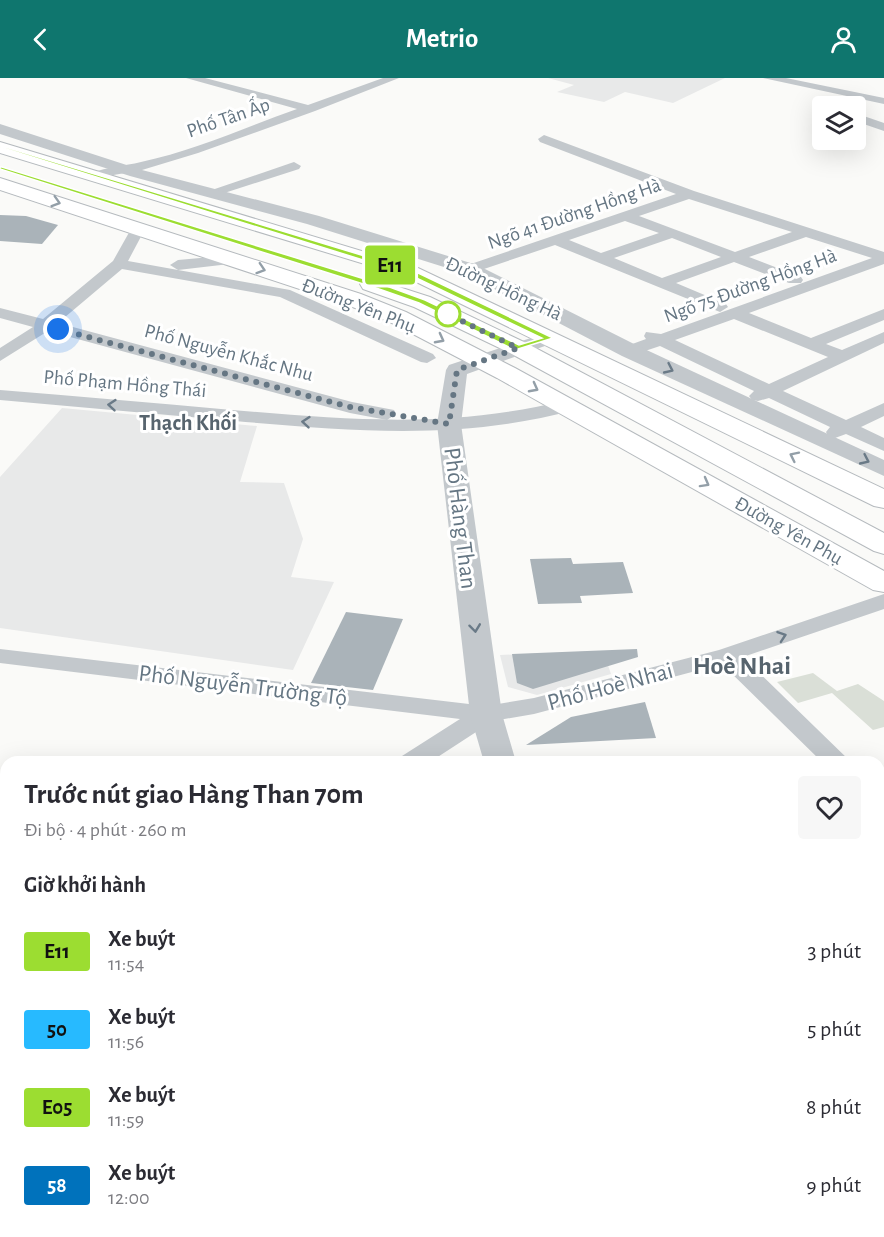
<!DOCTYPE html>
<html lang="vi">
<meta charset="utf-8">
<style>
:root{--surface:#fff;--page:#f7f7f7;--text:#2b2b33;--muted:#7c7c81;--accent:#0f766e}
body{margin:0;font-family:"Alegreya Sans",sans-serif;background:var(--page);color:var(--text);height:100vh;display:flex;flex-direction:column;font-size:22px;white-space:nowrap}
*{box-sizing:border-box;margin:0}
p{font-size:20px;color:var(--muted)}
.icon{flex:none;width:33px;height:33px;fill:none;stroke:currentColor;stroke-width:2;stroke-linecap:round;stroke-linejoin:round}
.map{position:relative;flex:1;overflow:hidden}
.sheet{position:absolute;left:0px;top:678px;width:885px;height:482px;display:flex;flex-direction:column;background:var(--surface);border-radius:18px 18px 0 0;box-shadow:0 6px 24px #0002}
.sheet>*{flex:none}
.badge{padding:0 12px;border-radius:4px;font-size:21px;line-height:39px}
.controls{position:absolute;left:812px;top:18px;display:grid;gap:12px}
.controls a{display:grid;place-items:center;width:54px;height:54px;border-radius:6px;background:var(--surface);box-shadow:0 6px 24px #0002;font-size:30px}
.you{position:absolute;width:30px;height:30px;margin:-15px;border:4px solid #fff;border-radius:50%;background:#1a73e8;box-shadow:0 0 0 9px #1a73e833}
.map>.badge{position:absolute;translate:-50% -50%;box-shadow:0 0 0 3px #fff}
h2{padding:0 24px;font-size:22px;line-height:54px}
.round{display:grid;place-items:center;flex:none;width:63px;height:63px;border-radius:6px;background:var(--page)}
.headline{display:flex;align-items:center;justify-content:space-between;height:102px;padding:0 24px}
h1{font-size:28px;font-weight:700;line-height:45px}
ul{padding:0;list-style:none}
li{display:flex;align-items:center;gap:18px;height:78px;padding:0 24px}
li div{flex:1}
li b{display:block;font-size:22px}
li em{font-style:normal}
li .badge{min-width:66px;font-weight:700;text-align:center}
header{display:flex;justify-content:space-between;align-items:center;height:78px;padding:0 24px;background:var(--accent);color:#fff;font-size:27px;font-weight:700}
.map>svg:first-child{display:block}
.built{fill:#e8e9e9}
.green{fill:#dadfd7}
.building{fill:#aab3b9}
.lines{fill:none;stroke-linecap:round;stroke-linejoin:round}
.primary-casing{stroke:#b5babe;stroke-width:2}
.minor{fill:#c3c8cc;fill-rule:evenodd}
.tertiary{fill:#c3c8cc;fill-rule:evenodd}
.primary{fill:#fff;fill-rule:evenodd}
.oneway{stroke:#939fa8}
.oneway2{stroke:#6a7a87}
.line{fill:#9cdd31;stroke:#fff;stroke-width:1.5}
.walk{stroke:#657683;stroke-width:6;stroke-dasharray:0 10.8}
.stop-dot{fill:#fff;stroke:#9cdd31;stroke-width:3}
.labels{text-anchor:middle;stroke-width:6;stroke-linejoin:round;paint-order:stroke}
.far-street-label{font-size:20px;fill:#657683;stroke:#fff}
.far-neighbourhood-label{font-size:22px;font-weight:bold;fill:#57646e;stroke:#fff}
.street-label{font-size:24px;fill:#657683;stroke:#fff}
.neighbourhood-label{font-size:26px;font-weight:bold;fill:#57646e;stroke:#fff}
</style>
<header><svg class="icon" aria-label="back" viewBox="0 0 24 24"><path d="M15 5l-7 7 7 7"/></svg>Metrio<svg class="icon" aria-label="person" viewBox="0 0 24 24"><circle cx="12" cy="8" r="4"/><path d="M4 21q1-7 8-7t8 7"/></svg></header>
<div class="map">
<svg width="884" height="1159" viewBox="0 0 884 1159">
<rect width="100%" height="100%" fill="#fafaf8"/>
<g class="built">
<path d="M548 0H725L673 25 625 14 604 24 557 14 574 7Z"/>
<path d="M62 330 257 348 240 404 284 405 303 461 291 499 334 504 293 592 0 550V399Z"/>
<path d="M603 573 611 596 537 617 508 609 500 577Z"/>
<path d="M884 828V1019L879 1020V829Z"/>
</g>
<path class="green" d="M813 595 837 613 858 606 884 623V649L873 652 832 615 798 625 777 604Z"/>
<g class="building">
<path d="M0 137 26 138 58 147 42 166 0 163Z"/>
<path d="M571 480 573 486 623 484 633 515 580 518 582 525 538 526 530 481Z"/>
<path d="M346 534 403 541 373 612 311 605Z"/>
<path d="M637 571 638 579 533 611 517 605 512 576Z"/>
<path d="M645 624 656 660 526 667 571 639Z"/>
</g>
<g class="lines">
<defs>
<g id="primary">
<path d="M0 64 418 190 884 411V430L874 428 404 198 0 75Z"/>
<path d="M0 100 361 216 406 234 515 290 884 493V514L873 512 497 300 390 244 345 226 0 112Z"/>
<path d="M371 200 430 219 526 265 884 455V476L874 473 510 275 414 229 363 211 360 206 363 201Z"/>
</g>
</defs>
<use href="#primary" class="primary-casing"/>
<g class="minor">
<path d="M186 0H205L308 27 383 0H399L315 33 198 75 142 92 91 101V95C108 89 124 88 141 84 194 73 246 49 297 31Z"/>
<path d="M763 0H786L884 20V26Z"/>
<path d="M855 35 884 45V53L855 43Z"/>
<path d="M544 57 694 113 884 174V186L749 235 811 260 884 231V242L826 266 842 272 884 254V265L783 313 846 342 884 325V338L861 349 884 360V373L846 356 835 360 828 358 826 354 830 349 769 320 758 323 752 322 749 318 754 313 660 268 630 278 621 273 624 269 646 261 644 258 646 254 661 256 872 180 806 159 749 179 801 199 803 202 801 205H789L734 184 676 205 726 226 728 229 720 234 555 167 475 194H465L462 191 465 188 676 116 540 64 538 61ZM689 121 792 154 735 174 639 138ZM625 143 659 155 601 175 569 162ZM672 160 721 179 662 200 614 180ZM734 241 828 279 769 306 675 262Z"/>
<path d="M294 84 301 88 299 91 215 118H205L203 115Z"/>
<path d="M138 147 145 151 128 183 290 212 433 276 436 280 427 285 421 284 280 219 122 191 58 245 352 324 394 332 396 336 387 342 350 335 48 253 0 283V270L33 249 0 240V230L43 241 113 183 131 151Z"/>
<path d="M233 177 241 182 238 185 178 192 170 187 178 182Z"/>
<path d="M0 312C77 318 155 325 232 332 350 342 450 351 567 322L576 328 574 332C460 363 351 353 235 343 157 336 78 329 0 322Z"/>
<path d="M884 516V531L743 579 851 684H822L722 586 534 636 493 643 430 684H398L402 678 460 641 0 585V571L486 628 534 620 719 572Z"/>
<path d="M879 714 884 715V737L879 736Z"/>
<path d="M6 926V954L0 956V928Z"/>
<path d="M884 1036V1066L879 1068V1038Z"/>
</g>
<g class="tertiary">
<path d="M0 46 142 92 319 138 477 187 638 268 884 382V398L622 278 463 195 307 146 130 98 0 56Z"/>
<path d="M549 254 556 256 560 260 556 264 467 296 461 346 502 636 516 684H484L470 636 437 346 446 292 449 287Z"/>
<path d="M659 1154H706L708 1159H661Z"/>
</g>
<use href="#primary" class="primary"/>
</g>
<defs><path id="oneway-chevron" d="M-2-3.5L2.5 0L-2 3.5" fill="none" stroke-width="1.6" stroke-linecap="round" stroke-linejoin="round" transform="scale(1.5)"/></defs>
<g class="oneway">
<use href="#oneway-chevron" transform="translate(56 124) rotate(17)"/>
<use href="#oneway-chevron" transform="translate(261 191) rotate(18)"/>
<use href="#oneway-chevron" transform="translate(440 261) rotate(28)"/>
<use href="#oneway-chevron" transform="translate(534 310) rotate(28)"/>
<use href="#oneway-chevron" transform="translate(794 378) rotate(-154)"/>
<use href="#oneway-chevron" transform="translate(705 405) rotate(29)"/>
</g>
<g class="oneway2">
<use href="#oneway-chevron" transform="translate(669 291) rotate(25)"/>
<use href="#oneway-chevron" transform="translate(112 327) rotate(-175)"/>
<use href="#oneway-chevron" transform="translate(306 344) rotate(-175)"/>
<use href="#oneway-chevron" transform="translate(865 382) rotate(25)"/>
<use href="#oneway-chevron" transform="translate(475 550) rotate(83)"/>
<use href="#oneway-chevron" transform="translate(782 558) rotate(-19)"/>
</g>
<path class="line" d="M2 68 414 193 553 260 515 272 419 225 379 211 0 91V89H2L384 207 425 222 519 267 542 260 408 196 0 69Z"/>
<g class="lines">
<path class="walk" d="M58 251 350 329 449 346 457 292 518 270 441 233 448 236"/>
</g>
<circle class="stop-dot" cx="448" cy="236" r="12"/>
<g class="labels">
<g class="far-street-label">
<text transform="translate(228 39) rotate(-19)" y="7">Phố Tân Ấp</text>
<text transform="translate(574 135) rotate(-19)" y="7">Ngõ 41 Đường Hồng Hà</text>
<text transform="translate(750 207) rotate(-20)" y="7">Ngõ 75 Đường Hồng Hà</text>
<text transform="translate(504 210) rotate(25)" y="7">Đường Hồng Hà</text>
<text transform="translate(359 227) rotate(21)" y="7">Đường Yên Phụ</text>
<text transform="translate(229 274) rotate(15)" y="7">Phố Nguyễn Khắc Nhu</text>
<text transform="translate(125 305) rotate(5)" y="7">Phố Phạm Hồng Thái</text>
<text transform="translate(789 452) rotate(29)" y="7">Đường Yên Phụ</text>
</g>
<g class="far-neighbourhood-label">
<text x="188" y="352">Thạch Khối</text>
</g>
<g class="street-label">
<text transform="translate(461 440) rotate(83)" y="8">Phố Hàng Than</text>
<text transform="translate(243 607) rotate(7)" y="8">Phố Nguyễn Trường Tộ</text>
<text transform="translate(610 608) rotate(-15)" y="8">Phố Hoè Nhai</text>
</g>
<g class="neighbourhood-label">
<text x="742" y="596">Hoè Nhai</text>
</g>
</g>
</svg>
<div class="controls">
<a><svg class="icon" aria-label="layers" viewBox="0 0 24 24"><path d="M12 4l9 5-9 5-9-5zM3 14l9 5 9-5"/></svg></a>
</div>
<div class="you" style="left:58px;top:251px"></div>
<b class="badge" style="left:390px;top:187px;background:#9cdd31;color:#111">E11</b>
<section class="sheet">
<div class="headline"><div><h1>Trước nút giao Hàng Than 70m</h1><p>Đi bộ · 4 phút · 260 m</p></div><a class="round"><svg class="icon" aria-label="heart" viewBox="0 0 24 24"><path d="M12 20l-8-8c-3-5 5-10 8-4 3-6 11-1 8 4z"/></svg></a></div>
<h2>Giờ khởi hành</h2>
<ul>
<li><span class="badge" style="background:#9cdd31;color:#111">E11</span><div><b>Xe buýt</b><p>11:54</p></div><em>3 phút</em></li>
<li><span class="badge" style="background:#27baff;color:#111">50</span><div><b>Xe buýt</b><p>11:56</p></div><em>5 phút</em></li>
<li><span class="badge" style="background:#9cdd31;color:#111">E05</span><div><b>Xe buýt</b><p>11:59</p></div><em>8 phút</em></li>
<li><span class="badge" style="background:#0072bc;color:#fff">58</span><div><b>Xe buýt</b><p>12:00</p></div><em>9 phút</em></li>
</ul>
</section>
</div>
